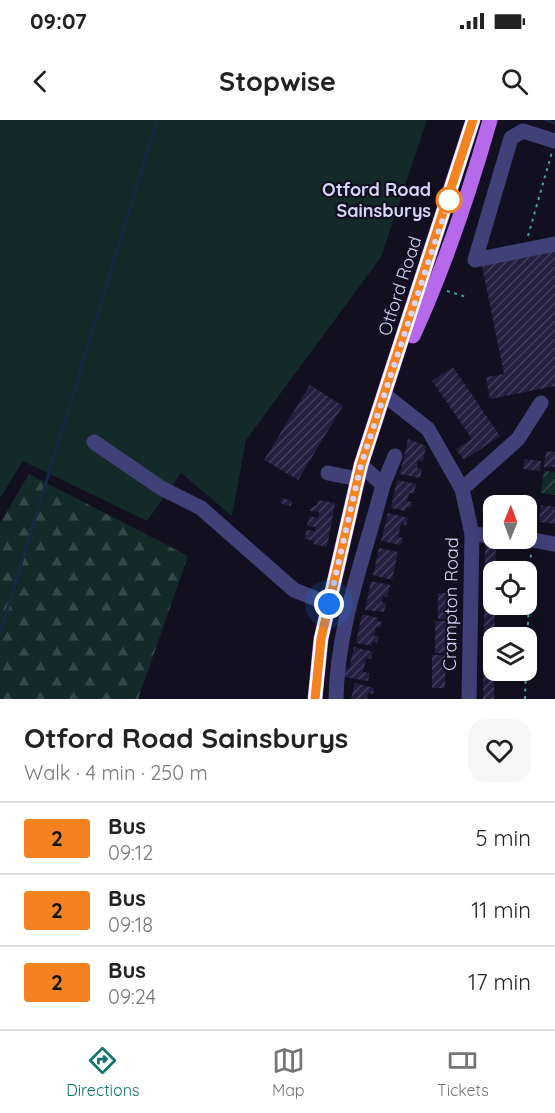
<!DOCTYPE html>
<meta charset="utf-8">
<style>
:root{--surface:#fff;--page:#f6f6f6;--text:#222;--muted:#767676;--line:#e0e0e0;--accent:#0f766e}
body{margin:0;font-family:Quicksand,sans-serif;background:var(--page);color:var(--text);height:100vh;display:flex;flex-direction:column;font-size:22px;white-space:nowrap}
*{box-sizing:border-box;margin:0}
p{font-size:20px;color:var(--muted)}
.icon{flex:none;width:33px;height:33px;fill:none;stroke:currentColor;stroke-width:2;stroke-linecap:round;stroke-linejoin:round}
.map{position:relative;height:579px;overflow:hidden}
.panel{display:flex;flex-direction:column;background:var(--surface);flex:1}
.panel>*{flex:none}
.badge{padding:0 12px;border-radius:4px;font-size:21px;line-height:39px}
.needle{width:39px;rotate:1deg}
.controls{position:absolute;left:483px;top:375px;display:grid;gap:12px}
.controls a{display:grid;place-items:center;width:54px;height:54px;border-radius:12px;background:var(--surface);box-shadow:0 3px 15px #0003;font-size:30px}
.you{position:absolute;width:30px;height:30px;margin:-15px;border:4px solid #fff;border-radius:50%;background:#1a73e8;box-shadow:0 0 0 9px #1a73e833}
.map>.badge{position:absolute;translate:-50% -50%;box-shadow:0 0 0 3px #fff}
.round{display:grid;place-items:center;flex:none;width:63px;height:63px;border-radius:18px;background:var(--page)}
.head{display:flex;align-items:center;justify-content:space-between;height:102px;padding:0 24px}
h1{font-size:28px;font-weight:700;line-height:45px}
ul{padding:0;list-style:none}
li{display:flex;align-items:center;gap:18px;height:72px;padding:0 24px;border-top:2px solid var(--line)}
li div{flex:1}
li b{display:block;font-size:22px}
li em{font-style:normal}
li .badge{min-width:66px;font-weight:700;text-align:center}
.status{display:flex;justify-content:space-between;align-items:center;height:42px;padding:0 30px;background:var(--surface);direction:ltr}
.status svg{height:16px;fill:currentColor}
header{display:flex;justify-content:space-between;align-items:center;height:78px;padding:0 24px;background:var(--surface);font-size:27px;font-weight:700}
.tabs{display:flex;justify-content:space-around;align-items:center;height:84px;border-top:2px solid var(--line);background:var(--surface);font-size:16px;color:var(--muted)}
.tabs a{display:grid;justify-items:center;gap:3px}
.tabs .on{color:var(--accent)}
.map>svg:first-child{display:block}
.grass{fill:#142a28}
.forest{fill:url(#forest-firs)}
.garden{fill:url(#garden-furrows)}
.lines{fill:none;stroke-linecap:round;stroke-linejoin:round}
.stream{stroke:#152945;stroke-width:3}
.building{fill:url(#building-hatch)}
.path{stroke:#3da69c;stroke-width:2;stroke-dasharray:3 4.5;stroke-linecap:butt}
.minor{stroke:#41417a;stroke-width:15}
.major{stroke:#b769ec;stroke-width:15}
.line-casing{stroke:#fff;stroke-width:14}
.line{stroke:#f58220;stroke-width:9}
.walk{stroke:#d8d5fa;stroke-width:6;stroke-dasharray:0 10.8}
.stop-dot{fill:#fff;stroke:#f58220;stroke-width:3}
.labels{text-anchor:middle;stroke-width:4.5;stroke-linejoin:round;paint-order:stroke}
.stop-label{font-size:18px;font-weight:bold;fill:#d8d5fa;stroke:#121020;text-anchor:end}
.street-label{font-size:18px;fill:#d8d5fa;stroke:#121020}
</style>
<div class="status"><b>09:07</b><svg viewBox="0 0 49 12"><path d="M0 12V9h3v3zM5 12V6h3v6zM10 12V3h3v9zM15 12V0h3v12zM26 1h20v11H26zM47 4h2v5h-2z"/></svg></div>
<header><svg class="icon" aria-label="back" viewBox="0 0 24 24"><path d="M15 5l-7 7 7 7"/></svg>Stopwise<svg class="icon" aria-label="search" viewBox="0 0 24 24"><circle cx="10" cy="10" r="6"/><path d="M15 15l6 6"/></svg></header>
<div class="map">
<svg width="555" height="579" viewBox="0 0 555 579">
<defs>
<pattern id="forest-firs" width="22" height="20" patternUnits="userSpaceOnUse" patternTransform="scale(1.5)"><rect width="22" height="20" fill="#142a28"/><path d="M5 1l3.5 6h-7zM16 11l3.5 6h-7z" fill="#354848"/></pattern>
<pattern id="garden-furrows" width="10" height="10" patternUnits="userSpaceOnUse" patternTransform="scale(1.5)"><rect width="10" height="10" fill="#142a28"/><path d="M-1 1l2-2M0 10L10 0M9 11l2-2" fill="none" stroke="#354848"/></pattern>
<pattern id="building-hatch" width="6" height="6" patternUnits="userSpaceOnUse" patternTransform="scale(1.5)"><rect width="6" height="6" fill="#241e3f"/><path d="M-1 1l2-2M0 6l6-6M5 7l2-2" fill="none" stroke="#433e5c"/></pattern>
</defs>
<rect width="100%" height="100%" fill="#121020"/>
<path class="grass" d="M0 0H427L381 137 246 320 232 396 181 353 147 401 23 341 0 378Z"/>
<path class="forest" d="M29 354 188 436 138 579H0V403Z"/>
<path class="garden" d="M544 351 555 352V375L541 373Z"/>
<g class="lines">
<g class="stream">
<path d="M546 0 555 3"/>
<path d="M0 513 157 0"/>
</g>
</g>
<g class="building">
<path d="M555 131V266L490 279 486 257 504 254 482 146Z"/>
<path d="M453 247 500 316 464 340 456 329 472 319 432 261Z"/>
<path d="M310 265 343 286 298 360 264 340Z"/>
<path d="M408 319 426 326 423 341 418 340 417 348 422 349 420 358 400 354Z"/>
<path d="M546 331 555 332V347H544Z"/>
<path d="M525 339 541 341 540 351 523 349Z"/>
<path d="M397 360 416 364 414 374 409 373 407 381 412 382 411 388 406 387 405 391 391 388Z"/>
<path d="M282 378 292 381 291 386 280 383Z"/>
<path d="M318 380 335 383 327 427 313 424 314 421 305 419 306 410 315 411 316 407 307 406 309 396 318 398 319 392 310 391 311 387 317 385Z"/>
<path d="M484 382 494 384V396L482 394Z"/>
<path d="M520 382 538 386 536 401 526 400V386H519Z"/>
<path d="M541 385 555 387V404L539 402Z"/>
<path d="M388 393 408 398 406 405 401 404 398 417 403 418 401 425 381 421Z"/>
<path d="M485 425H496L494 579H483Z"/>
<path d="M379 428 398 432 392 460 373 455Z"/>
<path d="M371 461 390 465 387 477 383 476 382 482 386 483 384 492 365 490Z"/>
<rect x="438" y="473" width="14" height="26"/>
<path d="M362 494 378 498 377 501 382 502 380 508 376 507 375 512 374 516 379 517 377 523 372 522V526L356 523Z"/>
<path d="M435 501H449V534L435 533Z"/>
<path d="M354 527 373 532 371 539 366 538 363 552 370 553 368 561 344 557 346 548 349 549Z"/>
<path d="M432 535H446L445 568H432Z"/>
<path d="M355 563 374 568 373 574 368 573 367 579H351Z"/>
</g>
<g class="lines">
<g class="path">
<path d="M528 116 552 32"/>
<path d="M447 171 466 177"/>
<path d="M526 550 531 433"/>
<path d="M525 579 526 550"/>
</g>
<g class="minor">
<path d="M555 21 523 11 511 18 475 140 555 124"/>
<path d="M386 276 428 309 462 369 472 414 469 579"/>
<path d="M94 322 161 368 201 388 294 470 329 484"/>
<path d="M328 353 358 359"/>
<path d="M383 365 395 336"/>
<path d="M462 369 518 319 541 283"/>
<path d="M472 414 494 416"/>
<path d="M522 418 555 424"/>
<path d="M336 579C337 507 365 434 383 365L361 345"/>
</g>
<g class="major">
<path d="M413 216C445 146 469 74 490 0"/>
<path d="M315 579 321 519 361 345 473 0"/>
</g>
</g>
<g class="lines">
<defs>
<path id="line" d="M315 579 321 519 361 345 473 0"/>
</defs>
<use href="#line" class="line-casing"/>
<use href="#line" class="line"/>
<path class="walk" d="M329 484 361 345 449 80"/>
</g>
<circle class="stop-dot" cx="449" cy="80" r="12"/>
<g class="labels">
<g class="stop-label">
<text x="431" y="76">Otford Road<tspan x="431" dy="21">Sainsburys</tspan></text>
</g>
<g class="street-label">
<text transform="translate(400 166) rotate(-72)" y="6">Otford Road</text>
<text transform="translate(451 484) rotate(-89)" y="6">Crampton Road</text>
</g>
</g>
</svg>
<div class="controls">
<a><svg class="needle" viewBox="-14 -14 28 28"><path d="M0-13l5 13h-10z" fill="#e53935"/><path d="M0 13l5-13h-10z" fill="#767676"/></svg></a>
<a><svg class="icon" aria-label="locate" viewBox="0 0 24 24"><circle cx="12" cy="12" r="6"/><path d="M12 2v4M12 18v4M2 12h4M18 12h4"/></svg></a>
<a><svg class="icon" aria-label="layers" viewBox="0 0 24 24"><path d="M12 4l9 5-9 5-9-5zM3 14l9 5 9-5"/></svg></a>
</div>
<div class="you" style="left:329px;top:484px"></div>
</div>
<section class="panel">
<div class="head"><div><h1>Otford Road Sainsburys</h1><p>Walk · 4 min · 250 m</p></div><a class="round"><svg class="icon" aria-label="heart" viewBox="0 0 24 24"><path d="M12 20l-8-8c-3-5 5-10 8-4 3-6 11-1 8 4z"/></svg></a></div>
<ul>
<li><span class="badge" style="background:#f58220;color:#111">2</span><div><b>Bus</b><p>09:12</p></div><em>5 min</em></li>
<li><span class="badge" style="background:#f58220;color:#111">2</span><div><b>Bus</b><p>09:18</p></div><em>11 min</em></li>
<li><span class="badge" style="background:#f58220;color:#111">2</span><div><b>Bus</b><p>09:24</p></div><em>17 min</em></li>
</ul>
</section>
<nav class="tabs">
<a class="on"><svg class="icon" aria-label="directions" viewBox="0 0 24 24"><path d="M12 3l9 9-9 9-9-9zM9 14v-3h6M13 9l2 2-2 2"/></svg>Directions</a>
<a><svg class="icon" aria-label="map" viewBox="0 0 24 24"><path d="M3 6l6-2 6 2 6-2v14l-6 2-6-2-6 2zM9 4v14M15 6v14"/></svg>Map</a>
<a><svg class="icon" aria-label="tickets" viewBox="0 0 24 24"><path d="M3 7h18v10H3zM15 7v10"/></svg>Tickets</a>
</nav>
